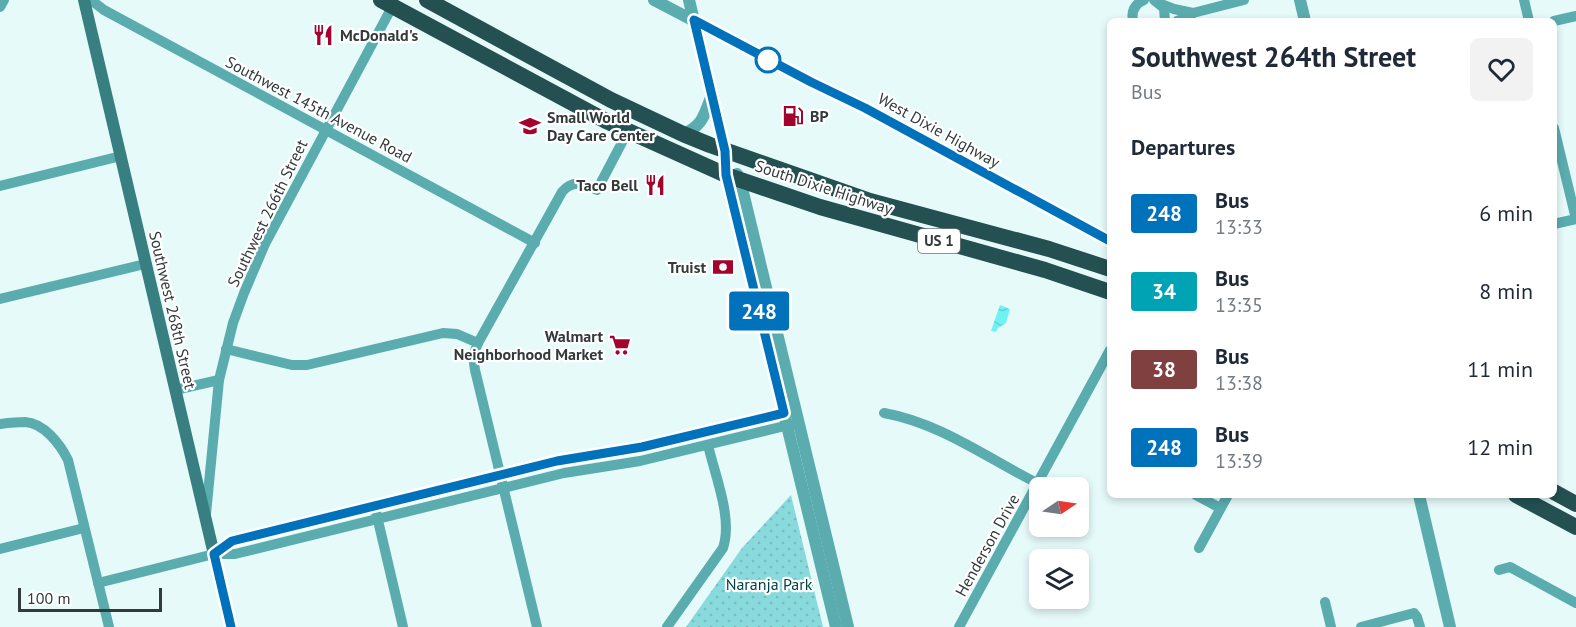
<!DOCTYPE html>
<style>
:root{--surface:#fff;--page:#f2f2f3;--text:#1f2937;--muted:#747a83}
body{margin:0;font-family:"PT Sans",sans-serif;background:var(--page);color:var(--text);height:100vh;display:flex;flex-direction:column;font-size:22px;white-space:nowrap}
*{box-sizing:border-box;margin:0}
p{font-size:20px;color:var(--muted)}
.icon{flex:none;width:33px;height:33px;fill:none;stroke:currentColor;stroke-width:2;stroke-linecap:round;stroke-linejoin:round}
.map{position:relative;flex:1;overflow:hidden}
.side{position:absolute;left:1107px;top:18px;width:450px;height:480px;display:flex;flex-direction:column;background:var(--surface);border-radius:9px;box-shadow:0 3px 9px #0003}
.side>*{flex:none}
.badge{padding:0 12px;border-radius:4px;font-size:21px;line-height:39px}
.needle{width:39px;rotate:77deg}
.fabs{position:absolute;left:1029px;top:477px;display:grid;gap:12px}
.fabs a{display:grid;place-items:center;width:60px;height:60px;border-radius:9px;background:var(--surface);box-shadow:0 3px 9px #0003;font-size:30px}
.scale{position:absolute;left:18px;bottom:15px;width:144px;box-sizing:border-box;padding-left:6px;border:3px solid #333a3b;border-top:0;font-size:16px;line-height:21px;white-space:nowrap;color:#333a3b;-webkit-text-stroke:4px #fff;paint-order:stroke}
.map>.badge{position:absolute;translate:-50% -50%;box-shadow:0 0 0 3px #fff}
h2{padding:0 24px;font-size:22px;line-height:54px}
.round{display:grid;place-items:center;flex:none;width:63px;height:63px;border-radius:9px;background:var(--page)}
.summary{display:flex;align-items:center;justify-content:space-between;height:102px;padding:0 24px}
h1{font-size:28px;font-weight:800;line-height:45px}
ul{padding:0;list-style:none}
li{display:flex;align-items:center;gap:18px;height:78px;padding:0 24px}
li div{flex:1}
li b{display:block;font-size:22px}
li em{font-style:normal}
li .badge{min-width:66px;font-weight:700;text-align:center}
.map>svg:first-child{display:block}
.park{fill:url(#park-dots)}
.water{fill:url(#water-waves)}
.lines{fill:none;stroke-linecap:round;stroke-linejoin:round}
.minor{stroke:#5bacae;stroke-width:10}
.tertiary{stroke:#5bacae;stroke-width:12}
.secondary{stroke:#377f81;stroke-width:12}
.trunk{stroke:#245051;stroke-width:16}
.line-casing{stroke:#fff;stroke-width:14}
.line{stroke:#0072bc;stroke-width:9}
.stop-dot{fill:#fff;stroke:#0072bc;stroke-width:3}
.labels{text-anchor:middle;stroke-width:4.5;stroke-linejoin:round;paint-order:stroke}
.shield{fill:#fff;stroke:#707576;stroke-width:1.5}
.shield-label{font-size:15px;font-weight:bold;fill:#333a3b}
.poi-label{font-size:16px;font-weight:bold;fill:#333a3b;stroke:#fff;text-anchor:start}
.street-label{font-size:16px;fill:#333a3b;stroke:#fff}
.park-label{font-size:16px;fill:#004143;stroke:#fff}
</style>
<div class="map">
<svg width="1576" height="627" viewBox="0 0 1576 627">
<defs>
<pattern id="park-dots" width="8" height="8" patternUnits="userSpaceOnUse" patternTransform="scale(1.5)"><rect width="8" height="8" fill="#88dadc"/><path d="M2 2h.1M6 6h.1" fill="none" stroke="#76bcbe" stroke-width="1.8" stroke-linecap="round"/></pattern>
<pattern id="water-waves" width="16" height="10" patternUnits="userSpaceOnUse" patternTransform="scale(1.5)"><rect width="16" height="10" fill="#6ff2f5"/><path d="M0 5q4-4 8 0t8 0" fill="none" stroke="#61d0d3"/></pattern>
</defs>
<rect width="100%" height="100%" fill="#e6fafa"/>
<path class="park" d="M791 495 823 627H686L742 548Z"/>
<path class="water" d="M1000 305 1010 309 1006 323 998 328 996 332 991 331Z"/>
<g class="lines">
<g class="minor">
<path d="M91 0 104 10 535 243"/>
<path d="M1154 0 1164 8 1165 21"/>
<path d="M1524 0 1529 21"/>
<path d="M1161 4 1174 9 1193 13"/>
<path d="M0 7 4 0"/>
<path d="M1133 21C1131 11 1135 4 1144 0"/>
<path d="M1177 21 1188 17 1193 13 1244 0"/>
<path d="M1554 21 1576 16"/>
<path d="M1554 128 1576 219"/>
<path d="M0 186 121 156"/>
<path d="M1554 224 1576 219"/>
<path d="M0 299 145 264"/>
<path d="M226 349 292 365H307L443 333 457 334 478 343"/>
<path d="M175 390 219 380"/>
<path d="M884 413C940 423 987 458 1037 483"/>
<path d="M0 424C8 423 17 422 25 422 44 423 60 444 68 460L109 627"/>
<path d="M1196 495 1220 508"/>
<path d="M376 512 403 627"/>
<path d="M206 514 219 380 233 323 244 293 265 244 392 7"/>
<path d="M1199 548 1228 495"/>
<path d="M0 549 84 528"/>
<path d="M214 554 236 539 557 461 642 447 791 411"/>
<path d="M1499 570 1510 567 1576 603"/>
<path d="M98 583 214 554H235L564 473 640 461 793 424"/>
<path d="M1325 602 1331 627"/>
<path d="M537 627 475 370 473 356 478 343 562 192C573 179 584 184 597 190L628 131"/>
<path d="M667 627 723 548C733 518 715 476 708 445"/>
<path d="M959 627 1110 350"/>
<path d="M1361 627 1414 613 1417 617 1420 627"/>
</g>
<g class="tertiary">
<path d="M654 0 811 82 865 108 1110 241"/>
<path d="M689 0 725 151 726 175 836 627"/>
<path d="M1300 0 1305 21"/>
<path d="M683 134C703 126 704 115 712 95"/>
<path d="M737 174 740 180 848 627"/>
<path d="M1419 495 1450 627"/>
</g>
<path class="secondary" d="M84 0 231 627"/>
<g class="trunk">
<path d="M381 0 606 121 726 175 820 207 1045 270 1110 292"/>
<path d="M427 0 611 100 683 134 710 145 870 201 1049 249 1110 269"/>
<path d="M1554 492 1576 504"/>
<path d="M1516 495 1576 527"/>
</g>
</g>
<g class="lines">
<defs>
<path id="line" d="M231 627 214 554 232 541 557 461 642 447 784 413 726 175 725 151 694 20 811 82 865 108 1110 241"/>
</defs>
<use href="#line" class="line-casing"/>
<use href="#line" class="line"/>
</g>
<defs>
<symbol id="restaurant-bare" viewBox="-9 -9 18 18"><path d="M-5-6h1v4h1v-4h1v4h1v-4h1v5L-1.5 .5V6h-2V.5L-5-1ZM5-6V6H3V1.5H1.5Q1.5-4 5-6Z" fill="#a3042e" stroke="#fff" stroke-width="2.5" paint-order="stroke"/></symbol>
<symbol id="fuel-bare" viewBox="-9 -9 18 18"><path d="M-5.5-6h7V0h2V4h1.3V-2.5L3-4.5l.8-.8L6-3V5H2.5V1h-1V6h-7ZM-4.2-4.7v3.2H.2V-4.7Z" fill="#a3042e" stroke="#fff" stroke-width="2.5" paint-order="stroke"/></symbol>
<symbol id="school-bare" viewBox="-9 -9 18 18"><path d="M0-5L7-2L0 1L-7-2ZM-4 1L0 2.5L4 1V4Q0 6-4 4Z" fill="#a3042e" stroke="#fff" stroke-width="2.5" paint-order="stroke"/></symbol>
<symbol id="bank-bare" viewBox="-9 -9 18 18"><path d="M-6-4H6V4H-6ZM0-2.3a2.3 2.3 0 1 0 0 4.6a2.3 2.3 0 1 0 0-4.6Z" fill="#a3042e" stroke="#fff" stroke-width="2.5" paint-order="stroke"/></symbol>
<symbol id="supermarket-bare" viewBox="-9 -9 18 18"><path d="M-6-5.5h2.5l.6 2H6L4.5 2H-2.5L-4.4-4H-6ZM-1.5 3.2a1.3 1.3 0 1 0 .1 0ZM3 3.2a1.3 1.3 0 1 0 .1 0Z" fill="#a3042e" stroke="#fff" stroke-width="2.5" paint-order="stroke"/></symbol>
</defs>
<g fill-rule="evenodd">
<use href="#restaurant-bare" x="308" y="20" width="30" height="30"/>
<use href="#fuel-bare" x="778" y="101" width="30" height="30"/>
<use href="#school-bare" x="515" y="111" width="30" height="30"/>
<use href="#restaurant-bare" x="640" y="170" width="30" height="30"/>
<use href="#bank-bare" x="708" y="252" width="30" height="30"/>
<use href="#supermarket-bare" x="605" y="330" width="30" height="30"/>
</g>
<circle class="stop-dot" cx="768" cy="60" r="12"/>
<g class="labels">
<rect class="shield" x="918" y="229" width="42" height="24" rx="4.5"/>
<g class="shield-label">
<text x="939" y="246">US 1</text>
</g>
<g class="poi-label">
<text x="340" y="41">McDonald's</text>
<text x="810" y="122">BP</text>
<text x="547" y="123">Small World<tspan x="547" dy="18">Day Care Center</tspan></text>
<text x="638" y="191" text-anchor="end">Taco Bell</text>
<text x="706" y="273" text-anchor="end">Truist</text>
<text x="603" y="342" text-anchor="end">Walmart<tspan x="603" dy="18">Neighborhood Market</tspan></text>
</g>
<g class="street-label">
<text transform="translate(319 109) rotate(28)" y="6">Southwest 145th Avenue Road</text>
<text transform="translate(939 130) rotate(29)" y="6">West Dixie Highway</text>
<text transform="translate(824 187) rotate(18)" y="6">South Dixie Highway</text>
<text transform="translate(267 213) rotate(-64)" y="6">Southwest 266th Street</text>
<text transform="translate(173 310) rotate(77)" y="6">Southwest 268th Street</text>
<text transform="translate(987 545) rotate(-61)" y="6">Henderson Drive</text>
</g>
<g class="park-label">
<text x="769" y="590">Naranja Park</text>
</g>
</g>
</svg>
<div class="fabs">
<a><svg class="needle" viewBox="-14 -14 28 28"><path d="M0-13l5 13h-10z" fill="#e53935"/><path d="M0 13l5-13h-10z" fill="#747a83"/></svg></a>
<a><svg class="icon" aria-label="layers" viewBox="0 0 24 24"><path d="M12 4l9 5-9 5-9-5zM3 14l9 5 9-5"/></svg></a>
</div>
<div class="scale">100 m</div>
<b class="badge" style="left:759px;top:311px;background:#0072bc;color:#fff">248</b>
<section class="side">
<div class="summary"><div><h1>Southwest 264th Street</h1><p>Bus</p></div><a class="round"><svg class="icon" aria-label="heart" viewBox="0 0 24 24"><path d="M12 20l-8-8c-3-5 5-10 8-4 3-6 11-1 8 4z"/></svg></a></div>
<h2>Departures</h2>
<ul>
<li><span class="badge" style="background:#0072bc;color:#fff">248</span><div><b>Bus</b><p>13:33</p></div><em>6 min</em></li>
<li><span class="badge" style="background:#00a3b4;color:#fff">34</span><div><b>Bus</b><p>13:35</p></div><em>8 min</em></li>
<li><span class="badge" style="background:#804040;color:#fff">38</span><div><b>Bus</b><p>13:38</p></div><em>11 min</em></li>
<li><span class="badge" style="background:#0072bc;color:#fff">248</span><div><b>Bus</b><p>13:39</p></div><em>12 min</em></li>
</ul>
</section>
</div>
